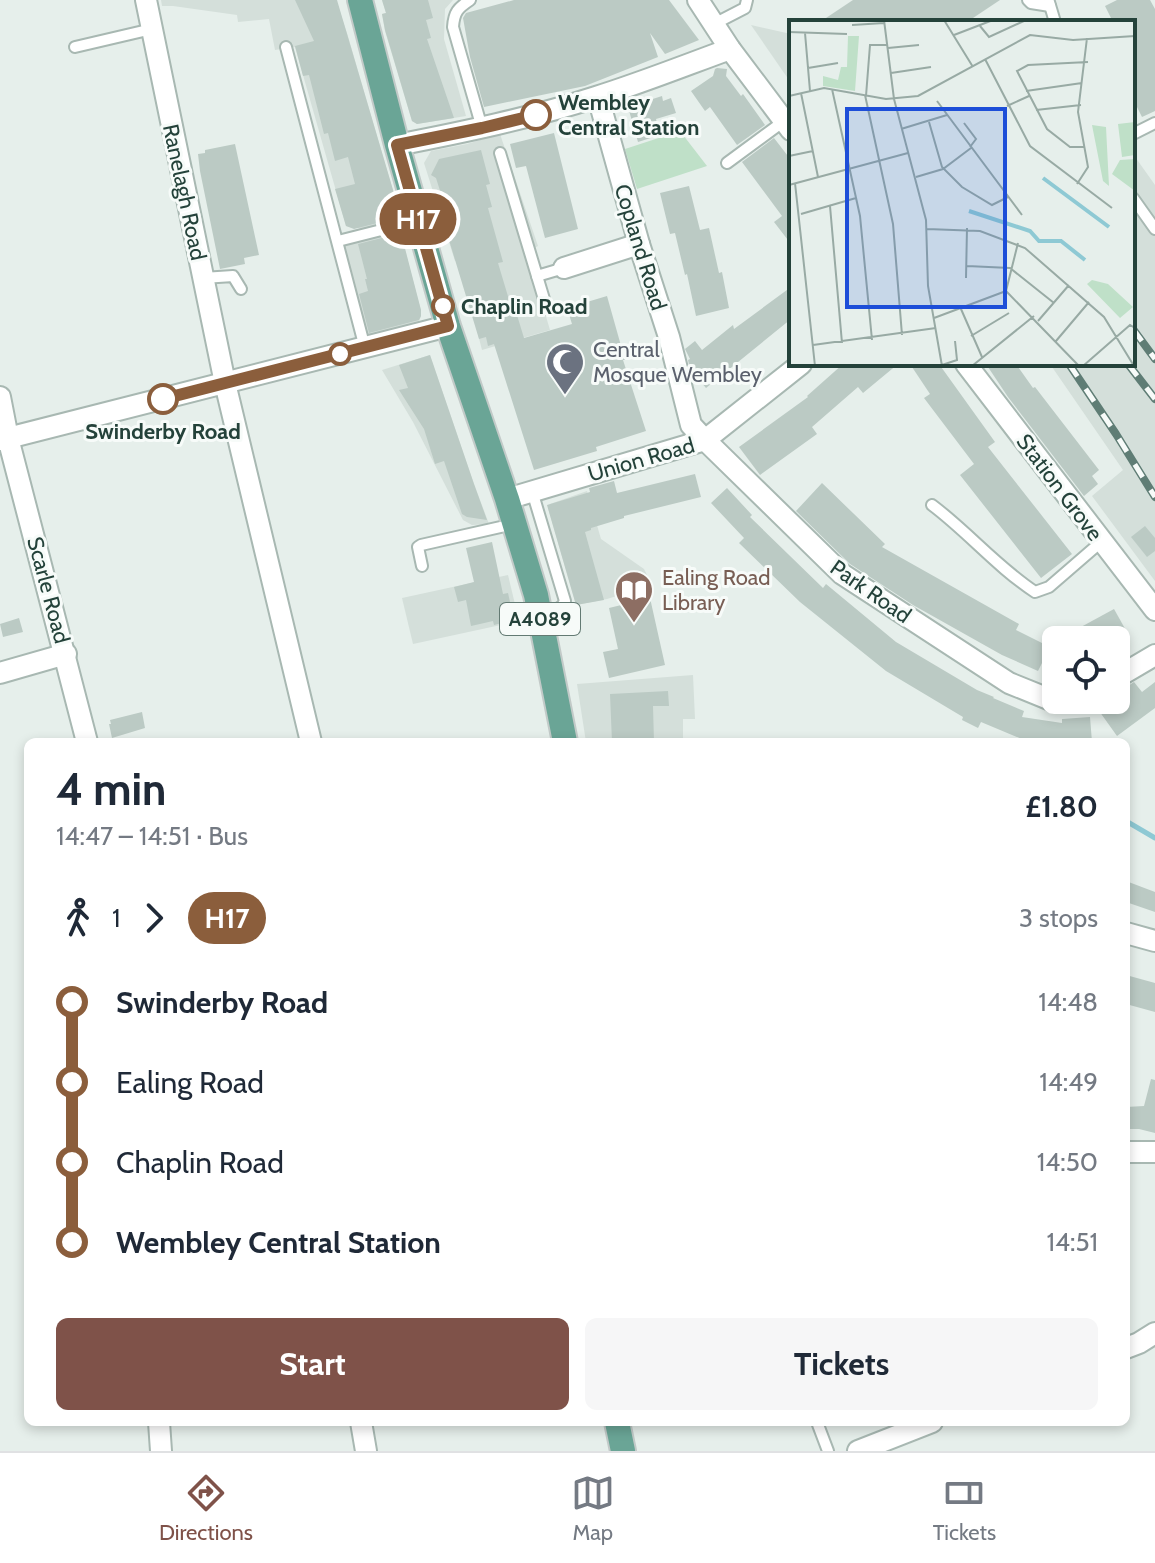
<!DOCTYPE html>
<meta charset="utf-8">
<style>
:root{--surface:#fff;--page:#f6f6f7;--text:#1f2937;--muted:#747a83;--line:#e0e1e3;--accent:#7f5249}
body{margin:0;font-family:Cabin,sans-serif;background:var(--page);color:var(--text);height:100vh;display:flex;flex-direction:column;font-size:30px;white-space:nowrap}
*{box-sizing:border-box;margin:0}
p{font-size:26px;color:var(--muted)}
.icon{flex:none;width:44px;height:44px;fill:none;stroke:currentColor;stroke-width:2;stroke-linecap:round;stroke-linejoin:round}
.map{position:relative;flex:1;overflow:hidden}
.sheet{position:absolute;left:24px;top:738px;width:1106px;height:688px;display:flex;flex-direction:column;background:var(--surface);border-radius:12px;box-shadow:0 4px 12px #0003}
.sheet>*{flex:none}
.badge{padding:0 16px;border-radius:26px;font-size:28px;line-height:52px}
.buttons{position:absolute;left:1042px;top:626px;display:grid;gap:16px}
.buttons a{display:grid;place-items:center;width:88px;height:88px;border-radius:12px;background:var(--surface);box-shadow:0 4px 12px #0003;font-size:40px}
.map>.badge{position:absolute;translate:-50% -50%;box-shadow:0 0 0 4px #fff}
.legs{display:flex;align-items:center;gap:12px;height:88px;padding:0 32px;font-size:26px}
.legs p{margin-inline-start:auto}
.summary{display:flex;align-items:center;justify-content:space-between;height:136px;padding:0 32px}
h1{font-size:44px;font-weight:700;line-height:60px}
.cta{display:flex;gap:16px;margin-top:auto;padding:16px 32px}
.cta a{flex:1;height:92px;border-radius:12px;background:var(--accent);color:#fff;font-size:32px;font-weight:700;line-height:92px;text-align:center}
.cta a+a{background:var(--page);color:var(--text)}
ul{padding:0 32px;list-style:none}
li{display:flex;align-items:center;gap:28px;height:80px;font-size:30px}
li i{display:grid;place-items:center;width:12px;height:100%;margin:0 10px;background:currentColor}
li i::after{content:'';width:20px;height:20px;margin:-10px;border:6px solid;border-radius:50%;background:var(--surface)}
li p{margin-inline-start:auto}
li:first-child i{background:linear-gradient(#0000 50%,currentColor 0)}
li:last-child i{background:linear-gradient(currentColor 50%,#0000 0)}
.menu{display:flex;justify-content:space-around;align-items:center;height:112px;border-top:2px solid var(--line);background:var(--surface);font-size:22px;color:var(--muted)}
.menu a{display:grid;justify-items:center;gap:4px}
.menu .active{color:var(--accent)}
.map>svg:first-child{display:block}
.built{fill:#d4dfda}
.green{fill:#bfe0c8}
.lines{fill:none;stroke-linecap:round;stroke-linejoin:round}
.stream{stroke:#8ec9d4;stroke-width:5}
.building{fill:#bbcac4}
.lane-casing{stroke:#a8b8b2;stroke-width:14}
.street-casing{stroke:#a8b8b2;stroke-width:24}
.primary-casing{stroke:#c2cac8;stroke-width:28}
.lane{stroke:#fff;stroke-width:10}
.street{stroke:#fff;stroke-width:20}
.primary{stroke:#6aa596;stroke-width:24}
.rail-casing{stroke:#5f7d75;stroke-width:8}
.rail{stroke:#f7fbf9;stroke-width:5;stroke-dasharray:15;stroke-linecap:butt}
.line-1-casing{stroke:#fff;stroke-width:18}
.line-1{stroke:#8b5e3c;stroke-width:12}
.stop-1-dot{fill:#fff;stroke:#8b5e3c;stroke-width:4}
.labels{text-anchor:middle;stroke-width:6;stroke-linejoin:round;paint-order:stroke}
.shield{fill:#f7fbf9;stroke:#637a73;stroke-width:2}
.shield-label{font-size:20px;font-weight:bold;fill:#24423a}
.stop-label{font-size:22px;font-weight:bold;fill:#24423a;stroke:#f7fbf9;text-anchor:start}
.street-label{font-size:22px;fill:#24423a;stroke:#f7fbf9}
.worship-label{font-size:22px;fill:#5b616d;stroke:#f7fbf9;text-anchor:start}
.education-label{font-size:22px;fill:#785e54;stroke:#f7fbf9;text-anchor:start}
.inset-river{fill:none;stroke:#8ec9d4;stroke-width:4}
.inset-road{fill:none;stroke:#98aaa4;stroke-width:2}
.view{fill:#1d4ed8;fill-opacity:0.15;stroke:#1d4ed8;stroke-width:4}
.inset-edge{fill:none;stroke:#24423a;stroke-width:4}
</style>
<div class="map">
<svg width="1155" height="1451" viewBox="0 0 1155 1451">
<rect width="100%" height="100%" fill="#e6efeb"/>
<g class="built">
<path d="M161 0H336L347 33 401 218 363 229 346 226 295 47 275 50 269 19 238 22 237 15 173 6H162Z"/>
<path d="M382 0H453L445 9 444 39 466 116 417 124 412 121 385 31 382 14 386 13Z"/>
<path d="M751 25 791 34V83Z"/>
<path d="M500 134 538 246 527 252 550 330 482 350 459 260 455 261 424 163 431 151 467 144Z"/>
<path d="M1133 154 1155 185V581L1092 496 1123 470 1050 364H1133Z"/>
<path d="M400 231 421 311V316L419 321 367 335 343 245Z"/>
<path d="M430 355 474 484 489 524 472 525 463 520 413 422 382 370Z"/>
<path d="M587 491 601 539 644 569 652 585 607 599 576 605 548 508 550 504Z"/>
<path d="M508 575 519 621 413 644 402 598Z"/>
<path d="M693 675 695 719H683V742H586L577 684Z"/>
</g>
<path class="green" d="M680 131 707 166 637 189 625 149Z"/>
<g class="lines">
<path class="stream" d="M1126 821 1155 838"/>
</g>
<g class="building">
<path d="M295 0H337L401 217 354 229 346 226 335 189 355 184 348 157 335 161 328 133 324 134 309 75 303 76 295 46 314 41Z"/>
<path d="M382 0H428L433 18 426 20 431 38 427 39 454 118 417 124 412 121 385 30 382 14 386 13Z"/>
<path d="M514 0H669L699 40 665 54 650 33 658 57 585 86 484 107 470 57 463 18 466 13Z"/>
<path d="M853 0H1000L967 22H820Z"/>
<path d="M1117 0H1150L1155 9V111L1142 117 1133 99V22H1113L1105 6Z"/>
<path d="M717 68 727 69 726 76 741 96 743 94 765 125 737 145 710 107 705 111 691 91 713 76 715 69Z"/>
<path d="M662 96 663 101 671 98 676 113 656 119 660 135 638 142 628 107Z"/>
<path d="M554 133 578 229 545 238 526 166 516 168 510 144Z"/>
<path d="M774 138 791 160V244L774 222 782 216 742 162Z"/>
<path d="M235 144 259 255 244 258 245 264 220 269 200 171 198 154 205 153V150Z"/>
<path d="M481 150 490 184 486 185 492 207 488 208 503 262 498 263 510 303 513 302 524 338 572 324 567 308 607 296 625 360H623L646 431 596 447 597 451 534 470 494 344 488 346 486 337 479 339 449 240 453 239 444 197H442L436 178 431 175 439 159Z"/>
<path d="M689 186 700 230 709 228 719 273 722 272 729 308 696 316 687 274 685 275 675 233 670 234 660 193Z"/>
<path d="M401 233 421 310V316L419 320 369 333 359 294 368 291 365 279H367L358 244Z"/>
<path d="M791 287V319L706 388 690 369 688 360 690 359 685 349 695 341 702 350 733 325 734 329Z"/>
<path d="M430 355 474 484 487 520 467 517 462 514 444 461 435 464 424 429 399 390 408 388 399 365Z"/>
<path d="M843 364H898L863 393 858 387 812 427 817 434 760 475 739 447 808 397 807 396Z"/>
<path d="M910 364H939L995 442 988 447 1072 554 1041 578 960 475 974 464 924 398 930 394Z"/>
<path d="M986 364H1016L1033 388 1035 387 1099 470 1092 476 1098 484 1084 496 1008 397Z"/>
<path d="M695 474 701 497 624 516V518L591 528V530L585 532 604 600 576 605 547 505 590 492 589 488 614 481 617 493Z"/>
<path d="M822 483 885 544 882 547 1019 624 1016 630 1050 647 1038 671 1002 655 913 605 850 564 796 511Z"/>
<path d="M727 488 752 515 750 517 823 588 826 584 896 642 977 690 994 697 993 698 1024 711 1022 717 1062 723V719L1090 717 1092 742H1029L981 722 978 728 962 720 963 717 886 671 800 602 739 543 744 538 711 503Z"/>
<path d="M1145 526 1155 538V551L1147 557 1131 537Z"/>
<path d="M492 542 503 594 508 593 514 620 494 625 493 621 471 626 466 600 458 602 454 587 474 582 466 548Z"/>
<path d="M650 598 665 665 609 678 603 652 618 649 609 608Z"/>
<path d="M1114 609 1128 634 1118 640H1057Z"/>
<path d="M19 618 23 632 3 637 0 624Z"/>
<path d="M1134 682 1142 692 1155 682V708L1117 736 1097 708 1108 700H1116V694Z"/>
<path d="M668 691 669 706H653L654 742H612L610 694Z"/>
<path d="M142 712 145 728 112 738 109 724H111L110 720Z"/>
<path d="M1126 881 1155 892V912L1126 902Z"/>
<path d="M1126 975 1155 983V1012L1126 1004Z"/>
<path d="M1151 1079 1155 1080V1133L1139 1129H1126V1107L1144 1106Z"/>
</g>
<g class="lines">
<defs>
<g id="lane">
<path d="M470 0C458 8 454 12 453 27L482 128"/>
<path d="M1028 0 1031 3 1050 6"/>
<path d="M1049 2 1055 22"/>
<path d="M714 24 745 8 747 0"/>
<path d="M75 47 152 29"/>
<path d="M286 47 365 348"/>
<path d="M1133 134 1155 123"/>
<path d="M500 153 537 276 564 268"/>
<path d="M727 163 784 121"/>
<path d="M1133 198 1155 229"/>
<path d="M338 241 417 221"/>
<path d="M537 276 547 309"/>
<path d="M203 278 233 276 241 289"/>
<path d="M532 491 565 601C561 611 551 611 541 613"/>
<path d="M932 505C968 532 997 567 1035 592L1049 587 1101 542"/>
<path d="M422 566 418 547 421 545 514 524"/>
<path d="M817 1422 828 1451"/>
</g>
<g id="street">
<path d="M146 0 225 383 311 742"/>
<path d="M698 0 730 49 791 130"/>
<path d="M598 97 639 244 669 337 691 425 705 440 842 574 1009 683 1056 702 1064 700"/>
<path d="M397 145C464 132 531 118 596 97 641 83 686 65 730 49"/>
<path d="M564 268 639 244"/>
<path d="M966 364 1155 610"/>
<path d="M0 397 8 438 87 742"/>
<path d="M0 440 448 326"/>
<path d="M507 499 705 440 801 364"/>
<path d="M0 673 66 654"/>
<path d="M1116 678 1155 655"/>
<path d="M1126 933 1155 941"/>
<path d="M1126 1152H1155"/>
<path d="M1126 1348 1139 1343 1155 1333"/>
<path d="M159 1422 161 1451"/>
<path d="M361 1422 366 1451"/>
<path d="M858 1451 932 1422"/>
</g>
<g id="primary">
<path d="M360 0 397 145 448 326 507 499 536 595 565 742"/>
<path d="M617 1422 623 1451"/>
</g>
</defs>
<use href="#lane" class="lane-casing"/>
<use href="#street" class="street-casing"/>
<use href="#primary" class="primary-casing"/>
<use href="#lane" class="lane"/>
<use href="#street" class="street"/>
<use href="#primary" class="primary"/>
<defs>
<g id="rail">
<path d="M1133 329 1155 359"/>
<path d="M1069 364 1116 434 1155 497"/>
<path d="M1128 364 1155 399"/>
</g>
</defs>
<use href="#rail" class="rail-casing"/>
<use href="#rail" class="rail"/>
</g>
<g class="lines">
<defs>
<path id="line-1" d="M163 399 448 326 397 145 482 128 536 115"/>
</defs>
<use href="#line-1" class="line-1-casing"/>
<use href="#line-1" class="line-1"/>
</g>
<defs>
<symbol id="mosque-pin" viewBox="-11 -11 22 30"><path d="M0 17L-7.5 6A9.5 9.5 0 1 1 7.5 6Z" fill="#6b7280" stroke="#f7fbf9"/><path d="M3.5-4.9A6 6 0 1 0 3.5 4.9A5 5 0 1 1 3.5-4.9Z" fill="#fff"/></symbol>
<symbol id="library-pin" viewBox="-11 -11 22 30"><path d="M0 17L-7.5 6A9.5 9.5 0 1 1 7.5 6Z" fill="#8d6e63" stroke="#f7fbf9"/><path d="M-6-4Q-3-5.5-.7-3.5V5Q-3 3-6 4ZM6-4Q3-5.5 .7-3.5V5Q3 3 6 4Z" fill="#fff"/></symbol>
</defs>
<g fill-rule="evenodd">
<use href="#mosque-pin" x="543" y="340" width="44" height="60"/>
<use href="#library-pin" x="612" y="568" width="44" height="60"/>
</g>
<g class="stop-1-dot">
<circle cx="536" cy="115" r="14"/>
<circle cx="443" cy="306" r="10"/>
<circle cx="340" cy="354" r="10"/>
<circle cx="163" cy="399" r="14"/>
</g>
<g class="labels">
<rect class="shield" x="500" y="603" width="80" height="32" rx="6"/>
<g class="shield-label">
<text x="540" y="626">A4089</text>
</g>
<g class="stop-label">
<text x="558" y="110">Wembley<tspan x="558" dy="25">Central Station</tspan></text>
<text x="461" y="314">Chaplin Road</text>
<text x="163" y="439" text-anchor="middle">Swinderby Road</text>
</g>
<g class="street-label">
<text transform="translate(185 192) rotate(78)" y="8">Ranelagh Road</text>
<text transform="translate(641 247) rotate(73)" y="8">Copland Road</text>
<text transform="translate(641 459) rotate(-16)" y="8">Union Road</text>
<text transform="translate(1060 487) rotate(53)" y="8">Station Grove</text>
<text transform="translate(49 590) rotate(75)" y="8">Scarle Road</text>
<text transform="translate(871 591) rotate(35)" y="8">Park Road</text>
</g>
<g class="worship-label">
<text x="593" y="357">Central<tspan x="593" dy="25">Mosque Wembley</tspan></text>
</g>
<g class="education-label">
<text x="662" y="585">Ealing Road<tspan x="662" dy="25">Library</tspan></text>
</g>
</g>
<g transform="translate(789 20)">
<rect width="346" height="346" fill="#e6efeb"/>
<path d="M59 16H70L66 71 34 66V56L49 60 52 47H58ZM346 102V135L333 137 329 104ZM303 105 317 107 320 166 314 161ZM346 139V171L323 154 331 140ZM303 260 319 264 344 287 331 298 298 264Z" fill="#bfe0c8"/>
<path class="inset-river" d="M254 158 320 207M180 191 241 211 250 221H272L296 240"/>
<path class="inset-road" d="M95 0 105 79M155 0 184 47M63 5 95 3M191 6 200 17 237 0M0 12 58 14M16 13 21 71M165 15 204 0M99 28 130 25M196 39 241 126 323 188M19 48 49 43M102 53 142 47M43 69 71 196 83 320M237 71 293 63M12 73 29 157M76 75 104 204 113 315M0 76 35 68 97 79 129 76 241 15 284 20 346 16M77 76 81 25H99M105 79 137 200 139 266 153 346M148 81 233 195M218 86 240 76M247 90 292 85M140 102 153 147 173 167 203 185 219 177M175 103 187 119 181 127M112 109 158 95M296 127H281L258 109 228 51 239 45 299 42M0 136 24 131M127 157 154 149 182 128M6 163 26 346M288 164 299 147 289 92 298 18M0 165 119 133M41 186 53 323M12 194 67 178M138 209 191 211 236 228 315 297 345 346M178 246 221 248 265 283M177 258 178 208M217 271 290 346M217 271 229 223M172 289 193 337M145 298 217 271M249 301 280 265M182 316 220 293M267 321 300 282M24 325 147 308M153 345 168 340 166 321M183 346 245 296M294 346 341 305 346 308"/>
<path class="view" d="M58 89H216V287H58Z"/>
<rect width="346" height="346" class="inset-edge"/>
</g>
</svg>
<div class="buttons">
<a><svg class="icon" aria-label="locate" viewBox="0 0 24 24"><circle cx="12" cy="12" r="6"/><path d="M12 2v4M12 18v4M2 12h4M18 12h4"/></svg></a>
</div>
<b class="badge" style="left:418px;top:219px;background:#8b5e3c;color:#fff">H17</b>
<section class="sheet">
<div class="summary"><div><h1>4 min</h1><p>14:47 – 14:51 · Bus</p></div><b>£1.80</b></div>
<div class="legs"><svg class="icon" aria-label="walk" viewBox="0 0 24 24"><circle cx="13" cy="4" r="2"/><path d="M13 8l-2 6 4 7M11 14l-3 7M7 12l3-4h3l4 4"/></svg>1<svg class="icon" aria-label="forward" viewBox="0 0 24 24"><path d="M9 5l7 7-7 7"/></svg><b class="badge" style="background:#8b5e3c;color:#fff">H17</b><p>3 stops</p></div>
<ul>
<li><i style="color:#8b5e3c"></i><b>Swinderby Road</b><p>14:48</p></li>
<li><i style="color:#8b5e3c"></i><span>Ealing Road</span><p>14:49</p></li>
<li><i style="color:#8b5e3c"></i><span>Chaplin Road</span><p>14:50</p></li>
<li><i style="color:#8b5e3c"></i><b>Wembley Central Station</b><p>14:51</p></li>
</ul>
<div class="cta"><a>Start</a><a>Tickets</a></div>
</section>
</div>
<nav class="menu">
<a class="active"><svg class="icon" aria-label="directions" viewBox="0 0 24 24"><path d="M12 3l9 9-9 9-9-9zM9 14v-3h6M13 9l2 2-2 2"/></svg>Directions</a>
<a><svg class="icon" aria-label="map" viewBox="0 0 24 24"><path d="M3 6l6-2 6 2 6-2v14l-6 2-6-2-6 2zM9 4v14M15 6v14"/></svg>Map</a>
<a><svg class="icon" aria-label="tickets" viewBox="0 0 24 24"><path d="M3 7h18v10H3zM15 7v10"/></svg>Tickets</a>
</nav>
